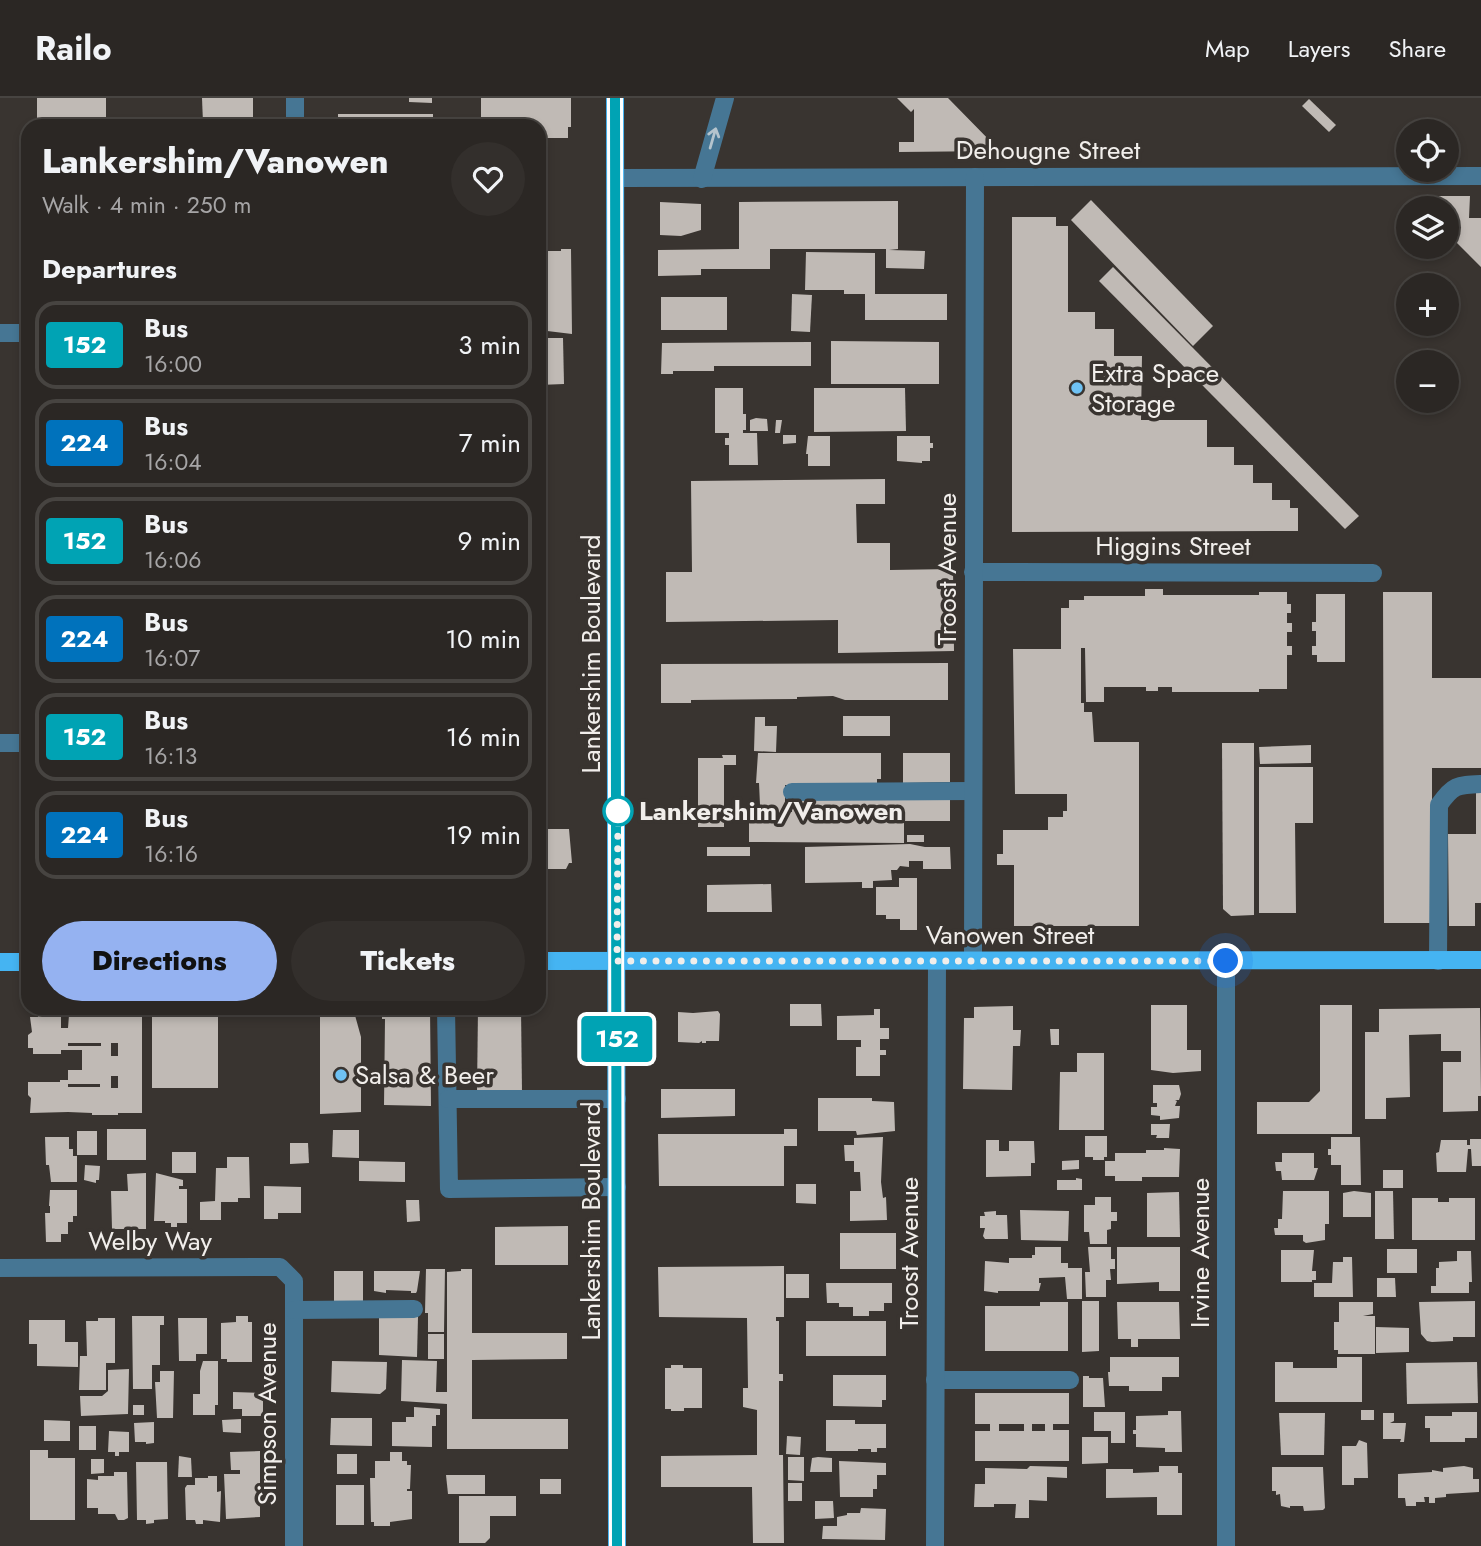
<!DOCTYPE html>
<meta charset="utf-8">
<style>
:root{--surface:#2b2724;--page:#332f2c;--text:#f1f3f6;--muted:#a6a5a6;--line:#474441;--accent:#95b2f1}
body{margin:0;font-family:Jost,sans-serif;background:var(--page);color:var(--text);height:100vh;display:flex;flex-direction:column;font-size:26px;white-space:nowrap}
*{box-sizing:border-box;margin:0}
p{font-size:23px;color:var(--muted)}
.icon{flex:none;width:38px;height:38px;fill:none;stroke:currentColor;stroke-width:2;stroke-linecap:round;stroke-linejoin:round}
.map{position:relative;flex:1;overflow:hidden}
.side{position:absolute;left:21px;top:21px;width:525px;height:896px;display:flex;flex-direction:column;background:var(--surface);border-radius:21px;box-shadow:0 4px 10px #0003,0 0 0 2px var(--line)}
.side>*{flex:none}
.badge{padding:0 14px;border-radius:5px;font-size:24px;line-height:46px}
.fabs{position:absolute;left:1396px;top:21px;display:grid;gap:14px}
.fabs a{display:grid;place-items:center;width:63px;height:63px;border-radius:50%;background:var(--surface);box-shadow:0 4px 10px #0003,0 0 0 2px var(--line);font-size:35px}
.you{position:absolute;width:35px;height:35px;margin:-18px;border:5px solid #fff;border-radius:50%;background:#1a73e8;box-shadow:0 0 0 10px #1a73e833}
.map>.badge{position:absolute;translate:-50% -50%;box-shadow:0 0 0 4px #fff}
h2{padding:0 21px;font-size:26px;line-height:63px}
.round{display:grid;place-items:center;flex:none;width:74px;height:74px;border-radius:37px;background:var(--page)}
.head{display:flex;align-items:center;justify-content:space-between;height:119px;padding:0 21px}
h1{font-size:33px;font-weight:800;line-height:52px}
.primary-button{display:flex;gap:14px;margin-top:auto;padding:14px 21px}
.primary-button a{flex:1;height:80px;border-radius:42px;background:var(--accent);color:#111;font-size:28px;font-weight:800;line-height:80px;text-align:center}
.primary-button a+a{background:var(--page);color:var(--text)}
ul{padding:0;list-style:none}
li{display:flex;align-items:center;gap:21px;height:88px;margin:0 14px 10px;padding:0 7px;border:4px solid var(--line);border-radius:21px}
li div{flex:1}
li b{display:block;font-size:26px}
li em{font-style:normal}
li .badge{min-width:77px;font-weight:700;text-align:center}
header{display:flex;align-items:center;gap:42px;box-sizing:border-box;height:98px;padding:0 35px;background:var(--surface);border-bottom:2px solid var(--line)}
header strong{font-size:33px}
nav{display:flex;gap:38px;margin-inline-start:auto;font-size:24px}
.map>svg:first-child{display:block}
.building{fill:#c0bab5;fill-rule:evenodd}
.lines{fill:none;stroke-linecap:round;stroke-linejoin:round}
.minor{stroke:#467694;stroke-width:18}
.major{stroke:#45b4f2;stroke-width:18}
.oneway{stroke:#b5c4cd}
.line-casing{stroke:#fff;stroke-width:16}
.line{stroke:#00a3b4;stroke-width:10}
.walk{stroke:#f1eeeb;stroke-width:7;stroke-dasharray:0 12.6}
.poi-dot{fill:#6fc2f4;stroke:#393430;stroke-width:2.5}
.stop-dot{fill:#fff;stroke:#00a3b4;stroke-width:3.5}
.labels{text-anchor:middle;stroke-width:7;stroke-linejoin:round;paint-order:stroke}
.street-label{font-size:26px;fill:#f1eeeb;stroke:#393430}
.poi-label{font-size:26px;fill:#f1eeeb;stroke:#393430;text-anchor:start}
.stop-label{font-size:26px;font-weight:bold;fill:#f1eeeb;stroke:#393430;text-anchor:start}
</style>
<header>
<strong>Railo</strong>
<nav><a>Map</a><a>Layers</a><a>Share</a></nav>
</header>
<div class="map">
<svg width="1481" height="1448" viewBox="0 0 1481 1448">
<rect width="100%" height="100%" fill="#393430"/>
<g class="building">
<rect x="37" y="0" width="69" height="28"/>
<path d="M202 0H253V26L203 25Z"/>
<path d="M409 0H432V5L409 4Z"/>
<path d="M481 0H571V29H568V40H539V28H481Z"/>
<path d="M897 0H948L997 50V53L899 54V44H914V11L911 14Z"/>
<path d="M1309 1 1336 27 1329 34 1302 8Z"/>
<rect x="338" y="16" width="95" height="12"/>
<path d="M1439 98H1470L1469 120H1481V169L1447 135V110H1439V106L1435 105V100H1439Z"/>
<path d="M1091 102 1213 228 1193 248 1071 122Z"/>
<path d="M898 103V151L889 152 925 153 924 171 886 170V151H770V171H701V177L658 178V152L739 151V104Z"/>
<path d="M660 104 701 106V132L681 138 660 137Z"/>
<path d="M1012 119H1056V128H1068V214H1095V231H1114V258H1142L1141 322H1207V349H1234V367H1253V385H1272V402H1290V410H1298V433L1012 434Z"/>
<path d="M561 151H571L572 236 539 232V153H561Z"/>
<path d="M806 154 875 155V196H947V222H865V196H844V192H805Z"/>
<path d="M1113 169 1359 418 1345 431 1099 183Z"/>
<path d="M792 196 812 197 810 234 791 233Z"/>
<rect x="661" y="199" width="66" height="33"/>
<path d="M539 240H563L564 286 539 287Z"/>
<path d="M831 243 939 244V286H831Z"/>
<path d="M811 244V268H714V273H673V276H661L662 245Z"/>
<path d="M715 290H743V316H746V332H743V335H757L758 367H729V347H725V340H729V335H715Z"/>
<path d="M814 290H905L906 333 814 334Z"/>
<path d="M756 320 767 321 768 333H750V322Z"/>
<path d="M776 322H782L780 335H775Z"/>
<rect x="539" y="328" width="5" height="46"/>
<path d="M783 337H796V345L783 346Z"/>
<path d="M808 338H830V368H808V356H806Z"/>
<path d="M897 338H930V345H933V350H930V363H922V365L897 363Z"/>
<path d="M885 381V406H856L857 445H890V472L953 471 954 553 838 555V522L666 524V474H692L691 383Z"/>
<path d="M1145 491H1163V497H1259V494H1287V506H1291V515H1287V525H1292V534H1287V548H1292V557H1287V591H1259V594H1172V589H1158V593H1146V589H1104V604H1086L1085 550H1081V605H1084V614H1092L1094 644H1139V828H1014V767H997V756H1003V732H1048V719H1063V713H1067V696H1015L1013 551H1061V510H1069V502H1084V498H1145Z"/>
<path d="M1383 494H1432V580H1481V670H1432V825H1384Z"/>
<path d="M1316 496H1345V564H1317V557H1312V548H1316V533H1312V524H1316Z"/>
<path d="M948 565V602H845L833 598 797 599V601L691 602V605H661V566Z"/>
<rect x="843" y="618" width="47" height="20"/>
<path d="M755 619H765V628H777L776 654 754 653Z"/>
<path d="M1222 645H1254V817L1231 818 1223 811Z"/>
<path d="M1311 647V665L1260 666 1259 649Z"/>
<path d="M758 655H881V681H877V688L785 687V714H792V704L796 699H950V723H904V745L749 744V708L760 707 759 685H756Z"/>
<path d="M903 655H950V684L903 685Z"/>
<path d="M722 657H736V667H724V729H698V660H723Z"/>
<path d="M1259 669H1313V725H1295L1296 815H1259Z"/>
<path d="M1476 694H1481V805H1475V828H1449L1448 736H1476Z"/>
<path d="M545 731H569L572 765H569L566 771H539V739H545Z"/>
<rect x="907" y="737" width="17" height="7"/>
<path d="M910 746 925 749H950L951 771H923V763H909V769L900 768 897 772H891L892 782 873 783V790H862V784L805 785V749Z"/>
<rect x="707" y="749" width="43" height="9"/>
<path d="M899 780H917V832H900V821H886V817H876V789H899Z"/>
<path d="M771 786 772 814H707V787Z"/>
<path d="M790 906H821L822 928H790Z"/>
<path d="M1151 907H1187V952H1201V973L1173 975 1151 972Z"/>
<path d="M1320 907H1352V1036H1257V1004H1309L1320 993Z"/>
<path d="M1013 908V932H1021L1020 948H1013L1012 992 963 991 964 920H974V909Z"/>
<path d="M320 910H353L361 939V1014L320 1016Z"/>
<path d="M384 910H430L431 1008 384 1007 385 921H382V912Z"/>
<path d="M478 910H521L522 994H477Z"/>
<path d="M1480 910 1481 998H1478V1013L1443 1014V964H1461V953H1441V936L1409 937 1410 999 1386 1000V1021H1365V934H1379V911Z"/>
<path d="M874 911H880V930H889V941H880V952H886V957H880V978H856V949H861V942H837V918L874 917Z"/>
<path d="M718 913 720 916 719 943H706V945H702V943L699 945 678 944V914L693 915Z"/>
<path d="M38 917 61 919V930H68L69 917H73V919L118 917V919L142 917V1015H118V1017H92V1015L68 1014 30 1015 31 1000 28 997V984H60V982H68V972H82V952H61V956H33V950H28V937L32 934 30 919H38ZM68 945H101V948H68ZM111 945H118V958H111ZM111 978H118V990H111ZM68 986H100V989H68Z"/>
<rect x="152" y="918" width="66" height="72"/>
<path d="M1050 931H1059V947H1051Z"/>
<path d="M1077 955H1104V1032H1059L1060 974H1077Z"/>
<path d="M1153 987H1179L1181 996 1179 1002H1175L1177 1003 1175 1008H1180L1179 1020 1160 1022V1018L1151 1017V1009H1157V1005H1153Z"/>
<path d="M661 991H735V1018L661 1020Z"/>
<path d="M818 1000H872V1003L894 1004 895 1033 857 1037 856 1033H818Z"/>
<path d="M1151 1026H1170L1169 1040H1156L1157 1037H1151Z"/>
<rect x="107" y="1031" width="39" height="31"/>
<path d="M784 1031H797V1048H784V1088H659L658 1036H784Z"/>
<path d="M333 1032H359V1060L332 1059Z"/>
<rect x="77" y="1033" width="20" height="24"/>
<path d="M1085 1038H1107V1059H1104V1062H1093V1059H1085Z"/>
<path d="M45 1039H69V1051H73V1058H77V1084H51L49 1067H46Z"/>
<path d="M883 1039 881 1084 883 1100 886 1099 887 1122 850 1123V1093H861L860 1074H854V1063H845L844 1047H854V1040Z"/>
<path d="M1331 1039H1360L1361 1087H1341V1067H1331V1057H1328V1051H1331Z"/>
<path d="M1470 1041H1481V1068H1472L1471 1051H1468L1466 1074H1437L1436 1055 1439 1054 1441 1042H1467V1047H1470Z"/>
<path d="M986 1042H999V1053H1009V1043H1034L1035 1065H1031V1078L986 1079Z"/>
<path d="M290 1045H308L309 1065 290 1066Z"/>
<path d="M1164 1050 1180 1051 1179 1079H1142V1083H1115V1078H1105V1063H1115V1055H1146V1052H1164Z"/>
<rect x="172" y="1054" width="24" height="21"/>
<path d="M1282 1055H1314V1070H1318L1314 1082H1282L1281 1073H1276L1275 1064H1282Z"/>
<path d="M227 1059H249L250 1100H238V1104H221V1122H200V1104L215 1103 216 1070H227Z"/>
<path d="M1079 1062V1071L1062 1072V1063Z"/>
<path d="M359 1063 405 1064V1084L359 1083Z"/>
<path d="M85 1067 100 1068 99 1082H96V1085L84 1082Z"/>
<rect x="1383" y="1072" width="20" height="18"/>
<path d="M146 1075V1131H112L111 1093H128L127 1076Z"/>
<path d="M156 1075 183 1082V1088H179V1091H187V1125H177V1129H171V1125H165V1123H154Z"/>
<path d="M1076 1080 1082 1081V1092H1057V1082H1076Z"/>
<path d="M796 1086H816V1106L796 1105Z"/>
<path d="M264 1088 301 1089V1115H278V1121H264Z"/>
<path d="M50 1092H77V1118H73V1124H68V1136H61V1144H46L45 1115H50V1108H49Z"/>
<path d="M1283 1093H1329V1126H1325V1142L1306 1145 1303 1143V1137H1275L1274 1130H1278V1121H1282Z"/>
<path d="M1354 1093 1371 1095V1119H1343V1095Z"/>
<path d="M1375 1093H1393L1394 1141H1375Z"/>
<path d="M1179 1094 1180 1139H1147V1095Z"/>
<path d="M1095 1099H1111V1114H1117V1123H1111V1131L1107 1132V1146H1090L1089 1134H1084V1107H1095Z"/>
<path d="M1412 1100H1438V1104H1449V1100H1475V1142H1412Z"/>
<path d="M406 1102H419L420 1123 407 1124Z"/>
<path d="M1020 1112 1069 1113 1068 1143 1021 1142Z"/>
<path d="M996 1113V1117H1007L1008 1141H985L983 1138 985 1130H980V1118H985L984 1114Z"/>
<path d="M568 1128V1167H495V1129Z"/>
<rect x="840" y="1135" width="56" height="36"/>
<path d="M1035 1149H1061V1165H1068V1170H1082V1201H1067L1065 1179 1039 1180V1185H1041L1039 1193H998V1195L984 1193 985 1163 1009 1165V1160H1032V1157H1035Z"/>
<path d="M1088 1149H1111V1161H1115V1171H1110L1111 1182H1106V1199H1086L1085 1174H1090Z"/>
<path d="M1117 1149H1180V1193H1159V1184L1117 1186Z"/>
<rect x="1387" y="1151" width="30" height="24"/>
<path d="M1281 1152H1314L1312 1173H1316V1182H1312V1184H1281Z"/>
<path d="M1457 1153H1471L1472 1184H1469V1195H1431V1188H1436V1170H1439V1164L1457 1163Z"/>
<path d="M1343 1159H1352L1353 1199H1314V1185H1332L1333 1164H1343Z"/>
<path d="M784 1168V1219H776V1223H779V1276H783V1283H779V1357H783L784 1445H753L752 1389H661V1358L757 1357V1312L743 1309V1290H748L747 1220 659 1219 658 1169Z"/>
<path d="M426 1171H445L444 1234H428V1215H425Z"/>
<path d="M461 1171H472V1235H567V1261L472 1262V1321H568V1351H447V1306L401 1303 402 1262 437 1263 436 1294H447V1174L461 1173Z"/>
<rect x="334" y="1173" width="29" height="32"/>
<path d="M374 1173H420L417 1193 416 1195H411V1193L386 1192V1195L374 1193Z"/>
<rect x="786" y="1176" width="23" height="24"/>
<path d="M1377 1180H1395L1396 1199H1377Z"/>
<path d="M826 1185H892V1205H884V1213H869V1218H853V1209H839V1205H827Z"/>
<path d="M1082 1203H1099V1253L1082 1254Z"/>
<path d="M1475 1203V1239H1453V1243L1432 1244 1427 1243 1421 1236 1419 1204Z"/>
<path d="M1040 1204H1068V1253H985V1208H1040Z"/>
<path d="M1117 1204H1179L1180 1241H1138V1249H1131V1241H1118Z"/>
<path d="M1339 1204H1373V1216L1363 1218H1375V1256H1338V1252H1334V1224H1339Z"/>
<path d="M132 1218H164V1227H160V1267H152V1291H133Z"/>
<path d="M236 1218H248V1224H252V1264H227V1261H221V1225L236 1224Z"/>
<path d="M379 1218 418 1219 417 1259 379 1257Z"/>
<path d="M98 1220H115V1265H106V1292H79L80 1258H87L86 1223H98Z"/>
<path d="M178 1220H207V1256H196V1263H179Z"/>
<path d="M29 1222H65V1244H78V1269L37 1268V1246H29Z"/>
<rect x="806" y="1223" width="80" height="35"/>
<path d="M1376 1229 1409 1230V1254L1376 1255Z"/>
<rect x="428" y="1236" width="16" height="25"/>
<path d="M1110 1259H1179V1279H1162V1293H1129V1288H1109L1108 1274H1110Z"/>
<path d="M1337 1259H1362V1304H1275V1264H1293V1270H1337Z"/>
<path d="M203 1263H218V1307H215V1317H193V1296H200V1273Z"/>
<path d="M332 1263 387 1264 386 1291 380 1296 331 1294Z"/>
<path d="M1477 1264 1478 1305 1407 1306 1406 1265Z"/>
<path d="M671 1267H683V1270H702V1310H684V1313H671V1311H665V1270H671Z"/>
<path d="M129 1271 128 1316 81 1318 80 1298H102L108 1293V1272Z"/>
<path d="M160 1273H174L173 1320H157L155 1284H160Z"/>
<path d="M833 1277H886V1302H882V1309L833 1308Z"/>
<path d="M1083 1278H1089V1280H1103L1105 1309H1083Z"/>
<path d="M233 1294 263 1295V1318H242V1311H233Z"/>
<path d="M975 1295H1069V1326H1053V1332H1069V1363H975V1333H990V1326H975ZM999 1326H1024V1333H999ZM1032 1326H1045V1333H1032Z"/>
<rect x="133" y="1307" width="11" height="10"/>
<path d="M414 1309 440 1311V1317H436V1328H432V1349L392 1348V1324H406V1319H414Z"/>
<rect x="1361" y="1312" width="13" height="10"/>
<path d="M1168 1313H1181L1182 1354H1165V1350L1136 1349V1336H1133V1332H1136V1318L1168 1317Z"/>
<path d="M1094 1314H1125V1345H1111V1333H1094Z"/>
<path d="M1452 1314H1477V1340H1465V1344H1430V1330H1425V1318H1452Z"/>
<path d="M1279 1315H1325L1324 1357H1281Z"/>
<path d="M1383 1315H1394V1323L1390 1325H1406L1404 1344H1400L1401 1341H1383Z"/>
<path d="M331 1320H372V1348L330 1347Z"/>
<path d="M241 1321V1335L223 1334 222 1322Z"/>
<path d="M44 1322 70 1323V1343H44Z"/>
<path d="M826 1322H855V1326H886V1350H877V1354H871V1351H858V1353H826Z"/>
<path d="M154 1324V1345L146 1346V1344H135L134 1325Z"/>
<rect x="79" y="1328" width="17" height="24"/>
<path d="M109 1333 129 1334V1354H119V1358H115V1354H108Z"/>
<path d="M787 1338 801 1339 800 1357 786 1356Z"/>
<path d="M1082 1339H1108V1365L1082 1366Z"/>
<path d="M1359 1342 1367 1345 1368 1380H1354V1387H1342V1348H1356Z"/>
<path d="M30 1352H48V1360H75V1422H30Z"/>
<path d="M260 1353V1419L226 1421 224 1376H240V1372H231L230 1354Z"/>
<path d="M390 1354H402V1363H407V1367H411L410 1391H407V1393H412V1421L390 1424V1428H374V1424H371L370 1380H375V1363H390Z"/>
<rect x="337" y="1356" width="20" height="20"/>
<path d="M179 1358 191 1360 192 1379H178Z"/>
<path d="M788 1359H804V1383L788 1382Z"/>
<path d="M818 1359 832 1360V1374H810L812 1360Z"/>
<path d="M91 1361H104V1375L91 1376Z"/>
<path d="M839 1363 886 1365V1377H877V1391H873V1399H840Z"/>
<path d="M136 1364H167L168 1421 154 1422V1425L146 1426V1422H137Z"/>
<path d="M1030 1368 1067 1369V1380L1047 1379V1403L1029 1402V1420H1015L1016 1406H994V1409H974L975 1386H985V1370L1027 1371Z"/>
<path d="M1159 1368H1178V1375H1182V1417H1157V1399L1106 1400V1371H1133V1375L1159 1374Z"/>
<path d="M1464 1368 1473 1370V1381H1479V1394L1446 1396V1399L1435 1400V1405H1429V1399H1424L1425 1404H1416V1408H1406L1405 1400H1398V1376L1432 1374V1372L1443 1374V1370Z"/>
<path d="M1272 1369H1323L1325 1410 1323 1412 1304 1413 1303 1408H1290V1410L1281 1408 1280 1396 1276 1397V1393H1272Z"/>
<path d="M114 1374H127L128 1420 124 1422H118L115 1416H98V1410H87V1381L98 1382V1378H114Z"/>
<path d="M446 1377H485V1396H448Z"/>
<path d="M208 1378H217V1394L221 1393 220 1424 203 1422V1426H196L195 1422H186L185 1390 187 1387H195V1380H208Z"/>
<rect x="540" y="1381" width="21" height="15"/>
<rect x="788" y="1385" width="14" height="18"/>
<rect x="336" y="1387" width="28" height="40"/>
<path d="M459 1398H516V1418H490V1440L485 1445H459Z"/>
<path d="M815 1403H833L834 1420 815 1421Z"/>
<path d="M861 1410 886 1411 885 1442 822 1441 823 1428H837V1419L847 1417V1415H860Z"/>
</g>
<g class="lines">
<g class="minor">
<path d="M295 0V28"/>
<path d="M616 80 1481 78"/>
<path d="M702 81 725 0"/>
<path d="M0 235H28"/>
<path d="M973 474 1373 475"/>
<path d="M0 645H28"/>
<path d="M792 694 973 693"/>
<path d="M973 863 975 79"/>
<path d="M1226 863V1448"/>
<path d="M1438 863 1439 707C1453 687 1457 687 1481 686"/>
<path d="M446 910 449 1091 617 1089"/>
<path d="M448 1001H617"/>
<path d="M0 1170 280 1169 294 1183V1448"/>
<path d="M294 1212 414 1211"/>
<path d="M935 1282H1070"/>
<path d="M935 1448 937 863"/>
</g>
<g class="major">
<path d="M615 0 617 1448"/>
<path d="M539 863 1481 862"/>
<path d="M0 864H28"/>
</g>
</g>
<defs><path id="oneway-shaft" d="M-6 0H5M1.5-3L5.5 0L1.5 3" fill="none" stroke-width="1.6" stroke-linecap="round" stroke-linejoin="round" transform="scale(1.75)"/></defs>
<use class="oneway" href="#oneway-shaft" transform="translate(713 40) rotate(-74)"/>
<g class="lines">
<defs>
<path id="line" d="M615 0 617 1448"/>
</defs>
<use href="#line" class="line-casing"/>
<use href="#line" class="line"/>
<path class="walk" d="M618 713 617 863H1226"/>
</g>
<g class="poi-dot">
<circle cx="1077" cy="290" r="7"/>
<circle cx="341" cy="977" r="7"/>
</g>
<circle class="stop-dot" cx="618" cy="713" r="14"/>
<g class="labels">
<g class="street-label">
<text x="1048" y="61">Dehougne Street</text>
<text x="1173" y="457">Higgins Street</text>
<text transform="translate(947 471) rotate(-90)" y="9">Troost Avenue</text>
<text transform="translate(591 556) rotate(-90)" y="9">Lankershim Boulevard</text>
<text x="1010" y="846">Vanowen Street</text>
<text transform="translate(591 1123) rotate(-90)" y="9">Lankershim Boulevard</text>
<text x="150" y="1152">Welby Way</text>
<text transform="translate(909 1155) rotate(-90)" y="9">Troost Avenue</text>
<text transform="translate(1200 1155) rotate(-90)" y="9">Irvine Avenue</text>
<text transform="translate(267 1316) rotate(-90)" y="9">Simpson Avenue</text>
</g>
<g class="poi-label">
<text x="1091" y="284">Extra Space<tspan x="1091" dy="30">Storage</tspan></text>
<text x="355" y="986">Salsa &amp; Beer</text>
</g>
<g class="stop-label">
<text x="639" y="722">Lankershim/Vanowen</text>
</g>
</g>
</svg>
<div class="fabs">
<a><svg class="icon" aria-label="locate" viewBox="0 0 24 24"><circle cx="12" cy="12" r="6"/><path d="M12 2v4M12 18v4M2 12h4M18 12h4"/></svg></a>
<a><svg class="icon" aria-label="layers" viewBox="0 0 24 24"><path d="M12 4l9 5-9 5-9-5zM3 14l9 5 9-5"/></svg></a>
<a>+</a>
<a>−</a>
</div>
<div class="you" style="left:1226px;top:863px"></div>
<b class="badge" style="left:617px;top:941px;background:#00a3b4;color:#fff">152</b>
<section class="side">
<div class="head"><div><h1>Lankershim/Vanowen</h1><p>Walk · 4 min · 250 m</p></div><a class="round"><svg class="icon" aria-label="heart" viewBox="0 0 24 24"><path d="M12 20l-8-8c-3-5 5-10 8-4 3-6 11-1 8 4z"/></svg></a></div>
<h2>Departures</h2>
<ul>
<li><span class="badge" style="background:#00a3b4;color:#fff">152</span><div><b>Bus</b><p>16:00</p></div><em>3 min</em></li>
<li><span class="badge" style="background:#0072bc;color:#fff">224</span><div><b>Bus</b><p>16:04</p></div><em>7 min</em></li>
<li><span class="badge" style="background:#00a3b4;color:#fff">152</span><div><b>Bus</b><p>16:06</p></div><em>9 min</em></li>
<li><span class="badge" style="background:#0072bc;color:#fff">224</span><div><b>Bus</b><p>16:07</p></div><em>10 min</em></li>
<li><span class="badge" style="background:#00a3b4;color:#fff">152</span><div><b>Bus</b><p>16:13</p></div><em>16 min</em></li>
<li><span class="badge" style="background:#0072bc;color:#fff">224</span><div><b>Bus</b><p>16:16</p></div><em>19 min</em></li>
</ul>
<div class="primary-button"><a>Directions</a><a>Tickets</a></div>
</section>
</div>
